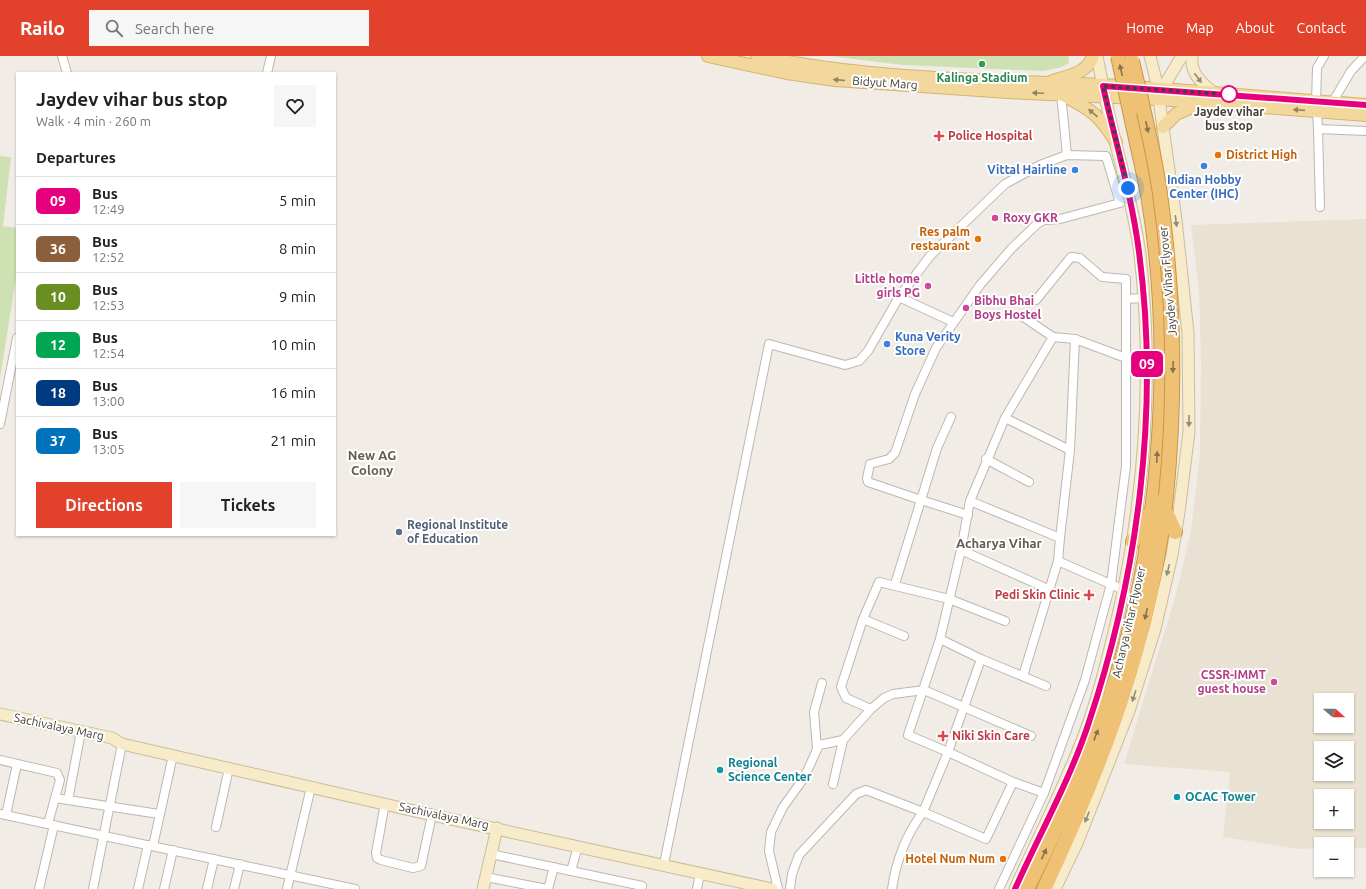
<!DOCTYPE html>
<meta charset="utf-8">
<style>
:root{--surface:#fff;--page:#f6f6f6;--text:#222;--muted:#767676;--line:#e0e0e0;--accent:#e2422c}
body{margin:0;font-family:Ubuntu,sans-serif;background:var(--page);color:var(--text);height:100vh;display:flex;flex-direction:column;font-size:15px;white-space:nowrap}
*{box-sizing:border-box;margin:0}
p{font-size:13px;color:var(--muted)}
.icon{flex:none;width:22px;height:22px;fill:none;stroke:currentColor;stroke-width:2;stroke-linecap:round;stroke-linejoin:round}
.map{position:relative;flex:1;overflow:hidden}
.panel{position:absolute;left:16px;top:16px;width:320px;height:464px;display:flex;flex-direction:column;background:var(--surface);border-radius:0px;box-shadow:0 1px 3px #0004}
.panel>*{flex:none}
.badge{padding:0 8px;border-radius:6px;font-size:14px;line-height:26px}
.needle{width:26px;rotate:110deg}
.buttons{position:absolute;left:1314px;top:637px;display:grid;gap:8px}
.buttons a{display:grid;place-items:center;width:40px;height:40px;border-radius:0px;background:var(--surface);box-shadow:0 1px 3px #0004;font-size:20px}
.you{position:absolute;width:20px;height:20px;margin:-10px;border:3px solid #fff;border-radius:50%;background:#1a73e8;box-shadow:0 0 0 6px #1a73e833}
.map>.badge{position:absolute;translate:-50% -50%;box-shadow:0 0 0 2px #fff}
h2{padding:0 20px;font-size:15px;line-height:36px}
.round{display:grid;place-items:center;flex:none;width:42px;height:42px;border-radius:0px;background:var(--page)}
.head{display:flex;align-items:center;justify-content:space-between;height:68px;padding:0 20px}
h1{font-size:19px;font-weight:700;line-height:30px}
.primary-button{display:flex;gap:8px;margin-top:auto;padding:8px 20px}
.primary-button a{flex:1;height:46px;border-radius:0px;background:var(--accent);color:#fff;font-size:16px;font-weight:700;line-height:46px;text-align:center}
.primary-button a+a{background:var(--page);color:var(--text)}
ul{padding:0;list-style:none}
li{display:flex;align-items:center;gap:12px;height:48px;padding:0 20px;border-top:1px solid var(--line)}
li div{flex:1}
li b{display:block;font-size:15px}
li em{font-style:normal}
li .badge{min-width:44px;font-weight:700;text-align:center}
header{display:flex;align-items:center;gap:24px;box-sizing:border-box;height:56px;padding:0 20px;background:var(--accent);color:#fff}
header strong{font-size:19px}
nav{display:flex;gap:22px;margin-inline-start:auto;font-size:14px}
.search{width:280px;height:36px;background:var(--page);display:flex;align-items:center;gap:10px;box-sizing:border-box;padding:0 14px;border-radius:0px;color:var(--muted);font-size:15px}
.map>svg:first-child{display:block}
.education{fill:#e9e1d2;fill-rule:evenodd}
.green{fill:#cee1b3}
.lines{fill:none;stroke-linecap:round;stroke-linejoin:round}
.street-casing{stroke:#beb7ad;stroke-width:10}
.secondary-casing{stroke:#ccbd9a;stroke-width:13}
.primary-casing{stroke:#d6b46f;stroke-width:14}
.highway-casing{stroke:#cb9646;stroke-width:16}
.street{stroke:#fff;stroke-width:8}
.secondary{stroke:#f8ebc9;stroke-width:11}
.primary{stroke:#f3d89d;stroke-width:12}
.highway{stroke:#eec175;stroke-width:14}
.highway-bridge-casing{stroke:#cb9646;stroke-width:16;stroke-linecap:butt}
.highway-bridge{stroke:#eec175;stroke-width:14}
.oneway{fill:#87724f}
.oneway2{fill:#948c78}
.oneway3{fill:#928364}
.line-casing{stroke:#fff;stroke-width:9}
.line{stroke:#e6007e;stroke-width:6}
.walk{stroke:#433e36;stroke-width:4;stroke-dasharray:0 7.2}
.leisure-dot{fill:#2e9e5b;stroke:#fff;stroke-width:1.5}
.stop-dot{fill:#fff;stroke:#e6007e;stroke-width:2}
.health-dot{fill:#e0444e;stroke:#fff;stroke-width:1.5}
.food-dot{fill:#e8710a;stroke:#fff;stroke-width:1.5}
.shop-dot{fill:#3f7fe0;stroke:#fff;stroke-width:1.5}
.hotel-dot{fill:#d1479c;stroke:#fff;stroke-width:1.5}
.service-dot{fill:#5c6f8a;stroke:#fff;stroke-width:1.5}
.culture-dot{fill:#0f9aa8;stroke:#fff;stroke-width:1.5}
.labels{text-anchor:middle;stroke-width:4;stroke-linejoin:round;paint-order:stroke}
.leisure-label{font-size:12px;font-weight:bold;fill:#27864d;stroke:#fff}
.street-label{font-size:12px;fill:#433e36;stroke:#fff}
.stop-label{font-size:12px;font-weight:bold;fill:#433e36;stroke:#fff}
.health-label{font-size:12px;font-weight:bold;fill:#be3a42;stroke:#fff;text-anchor:start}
.food-label{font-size:12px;font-weight:bold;fill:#c56008;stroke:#fff;text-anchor:end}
.shop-label{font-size:12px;font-weight:bold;fill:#366cbe;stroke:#fff;text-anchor:end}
.hotel-label{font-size:12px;font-weight:bold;fill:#b23c85;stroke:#fff;text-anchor:start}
.service-label{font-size:12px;font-weight:bold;fill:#4e5e75;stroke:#fff;text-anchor:start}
.culture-label{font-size:12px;font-weight:bold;fill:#0d838f;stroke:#fff;text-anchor:start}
.neighbourhood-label{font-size:13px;font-weight:bold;fill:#655b4f;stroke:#fff}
</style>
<header>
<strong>Railo</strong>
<div class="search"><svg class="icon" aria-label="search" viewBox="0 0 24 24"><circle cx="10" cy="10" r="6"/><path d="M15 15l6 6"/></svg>Search here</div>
<nav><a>Home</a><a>Map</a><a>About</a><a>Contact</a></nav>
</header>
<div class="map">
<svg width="1366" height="833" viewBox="0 0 1366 833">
<rect width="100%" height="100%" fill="#f1ede6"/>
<path class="education" d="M1366 163V792H1347V788H1321V792L1300 793 1223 781 1230 716 1124 708 1175 542 1191 475 1200 399 1201 308 1199 235 1191 169ZM1321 644H1347V670H1321ZM1321 692H1347V718H1321ZM1321 740H1347V766H1321Z"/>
<g class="green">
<path d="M830 0H1068L1069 7 1062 11 1043 15 902 9Z"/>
<path d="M0 100 11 101 3 170 17 172V216L0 322Z"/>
</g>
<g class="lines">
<defs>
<g id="street">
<path d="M62 0 67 17"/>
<path d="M267 17 271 0"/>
<path d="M1061 38 1067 99"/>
<path d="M1316 46 1317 12 1324 0"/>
<path d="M1332 47 1351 15 1365 0"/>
<path d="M1317 55 1318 73"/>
<path d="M1320 151 1318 73 1366 75"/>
<path d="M899 241 953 266"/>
<path d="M1126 243 1143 242"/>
<path d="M1022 260 1053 281 1075 283 1126 302"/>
<path d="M1126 311 1147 310"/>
<path d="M1005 362 1070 394"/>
<path d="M0 368 17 282"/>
<path d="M986 403 1029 426"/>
<path d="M970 445 1060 482 1058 505 1124 534"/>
<path d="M1060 482 1070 394 1075 283"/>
<path d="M961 494 1050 534"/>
<path d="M895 528 921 444 968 459"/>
<path d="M863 563 904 580"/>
<path d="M940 583 908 679 948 696 923 756 986 783 1013 726"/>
<path d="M981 603 940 583 961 494 970 445 1005 362 1053 281"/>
<path d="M1023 620 1058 505"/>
<path d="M871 653 846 642 841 631 863 563 879 526 949 543 1005 565"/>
<path d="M817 692 814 656 822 627"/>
<path d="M0 704 57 717 60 724 55 742 159 758"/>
<path d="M833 728 843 684 871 653 884 642 893 638 924 634 1031 680"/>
<path d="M1044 737 1013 726 948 696 981 603 1046 630"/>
<path d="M68 744 80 681"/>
<path d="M385 747 376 797 377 802 381 804 413 812 421 810 432 759"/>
<path d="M0 758 355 833"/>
<path d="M6 759 17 708"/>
<path d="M48 768 55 742"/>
<path d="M216 771 229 712"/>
<path d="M153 790 173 699"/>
<path d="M491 798 642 830 641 833"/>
<path d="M664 808 769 288 845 309 859 305 868 295 899 241 930 200 1005 128 1040 109 1067 99 1106 100 1120 147 1060 163 1044 164 1037 168 1011 193 980 229 936 292 915 338 895 397 889 403 870 408 867 422 868 426 921 444 937 392 951 361"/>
<path d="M571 815 578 790"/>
<path d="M486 821 547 833"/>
<path d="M39 833 54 769"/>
<path d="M93 833 122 688"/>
<path d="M138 833 148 789"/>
<path d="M164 833 173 794"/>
<path d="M207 833 214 803"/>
<path d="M234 833 240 808"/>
<path d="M287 833 311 731"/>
<path d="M548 833 554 811"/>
<path d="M697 833 700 817"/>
<path d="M778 833 769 795 771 776 783 751 804 722 819 689 843 684"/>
<path d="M790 833 792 818 799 799 856 738 866 734 923 756C906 779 896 805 892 833"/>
<path d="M999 833 1044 737 1085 624 1111 528 1126 410V223L1102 221 1080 202 1071 201 1036 244"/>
</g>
<g id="secondary">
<path d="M1150 0 1158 32"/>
<path d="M1192 0C1190 18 1202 27 1215 38"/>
<path d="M1162 33 1182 0"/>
<path d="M0 658 112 682 122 688 432 759 772 833"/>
<path d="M483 833 497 772"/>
<path d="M1015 833C1039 779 1067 727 1087 671 1099 639 1107 605 1115 572 1144 450 1154 323 1140 198 1134 152 1120 109 1110 63 1105 42 1101 21 1097 0"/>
<path d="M1055 833 1078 785 1129 655 1155 573 1172 499 1179 456 1189 376 1188 277 1176 164 1159 43"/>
</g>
<g id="primary">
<path d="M708 0 787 17 835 24 1008 36 1159 43 1366 59"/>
<path d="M757 0C870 24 987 24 1103 29 1191 34 1278 43 1366 49"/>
<path d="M1053 25C1068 20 1088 17 1093 0"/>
<path d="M1065 40C1092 54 1100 60 1116 86"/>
<path d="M1163 71 1176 58 1201 47"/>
</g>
<g id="highway">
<path d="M1165 454 1175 476"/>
<path d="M1133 486 1147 459"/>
<path d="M1027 833C1060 767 1091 699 1114 629 1161 483 1174 297 1149 145 1144 115 1136 85 1130 55"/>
<path d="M1044 833C1104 705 1151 582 1166 440"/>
</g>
</defs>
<use href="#street" class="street-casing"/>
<use href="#secondary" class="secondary-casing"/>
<use href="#primary" class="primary-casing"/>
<use href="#highway" class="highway-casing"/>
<use href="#street" class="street"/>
<use href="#secondary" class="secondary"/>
<use href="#primary" class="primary"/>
<use href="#highway" class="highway"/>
<defs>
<g id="highway-bridge">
<path d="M1118 0 1130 55"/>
<path d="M1132 5C1142 49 1154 94 1160 138 1174 238 1176 340 1166 440"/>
</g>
</defs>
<use href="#highway-bridge" class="highway-bridge-casing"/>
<use href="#highway-bridge" class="highway-bridge"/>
</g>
<defs><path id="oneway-solid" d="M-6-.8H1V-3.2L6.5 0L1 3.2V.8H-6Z"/></defs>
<g class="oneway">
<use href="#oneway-solid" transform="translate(1121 14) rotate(-102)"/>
<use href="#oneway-solid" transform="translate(1147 71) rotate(78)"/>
<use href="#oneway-solid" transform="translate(1173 311) rotate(92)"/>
<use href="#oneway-solid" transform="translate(1157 401) rotate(-87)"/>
<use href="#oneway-solid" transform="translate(1146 558) rotate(103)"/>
<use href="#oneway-solid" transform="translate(1096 679) rotate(-69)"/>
<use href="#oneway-solid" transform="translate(1044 798) rotate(-65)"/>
</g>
<g class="oneway2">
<use href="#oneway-solid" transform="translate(1198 22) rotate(53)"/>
<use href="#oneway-solid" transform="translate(1176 165) rotate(83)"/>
<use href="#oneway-solid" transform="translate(1189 365) rotate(91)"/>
<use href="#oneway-solid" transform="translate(1168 514) rotate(103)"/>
<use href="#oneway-solid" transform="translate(1134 640) rotate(108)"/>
<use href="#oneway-solid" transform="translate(1087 761) rotate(112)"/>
</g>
<g class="oneway3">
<use href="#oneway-solid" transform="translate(839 24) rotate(-175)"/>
<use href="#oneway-solid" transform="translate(1038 37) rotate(-178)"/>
<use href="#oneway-solid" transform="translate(1299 54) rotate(-176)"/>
<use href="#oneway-solid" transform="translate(1093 57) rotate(-140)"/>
</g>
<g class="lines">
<defs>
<path id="line" d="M1015 833C1039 779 1069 726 1088 669 1138 520 1160 353 1139 196 1132 140 1115 85 1103 30L1366 49"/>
</defs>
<use href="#line" class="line-casing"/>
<use href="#line" class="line"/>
<path class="walk" d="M1128 132 1103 30 1237 39 1229 38"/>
</g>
<circle class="leisure-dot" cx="982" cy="8" r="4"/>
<circle class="stop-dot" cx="1229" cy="38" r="8"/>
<g class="health-dot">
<path d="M937 74h4v4h4v4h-4v4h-4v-4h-4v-4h4z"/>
<path d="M1087 533h4v4h4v4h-4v4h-4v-4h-4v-4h4z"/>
<path d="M941 674h4v4h4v4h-4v4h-4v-4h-4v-4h4z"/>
</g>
<g class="food-dot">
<circle cx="1218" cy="99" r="4"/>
<circle cx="978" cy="183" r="4"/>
<circle cx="1003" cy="803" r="4"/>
</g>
<g class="shop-dot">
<circle cx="1204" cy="110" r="4"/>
<circle cx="1075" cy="114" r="4"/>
<circle cx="887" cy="288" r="4"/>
</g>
<g class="hotel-dot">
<circle cx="995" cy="162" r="4"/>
<circle cx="928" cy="230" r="4"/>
<circle cx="966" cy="252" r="4"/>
<circle cx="1274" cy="626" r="4"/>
</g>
<circle class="service-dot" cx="399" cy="476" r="4"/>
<g class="culture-dot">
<circle cx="720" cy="714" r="4"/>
<circle cx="1177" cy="741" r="4"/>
</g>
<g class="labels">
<g class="leisure-label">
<text x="982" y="26">Kalinga Stadium</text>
</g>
<g class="street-label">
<text transform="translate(885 27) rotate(4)" y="4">Bidyut Marg</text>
<text transform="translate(1168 225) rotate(-95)" y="4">Jaydev Vihar Flyover</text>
<text transform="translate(1129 566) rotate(-77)" y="4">Acharya vihar Flyover</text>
<text transform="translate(59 671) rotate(12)" y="4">Sachivalaya Marg</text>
<text transform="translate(444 760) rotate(12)" y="4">Sachivalaya Marg</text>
</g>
<g class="stop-label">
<text x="1229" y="60">Jaydev vihar<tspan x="1229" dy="14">bus stop</tspan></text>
</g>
<g class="health-label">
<text x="948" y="84">Police Hospital</text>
<text x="1080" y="543" text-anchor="end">Pedi Skin Clinic</text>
<text x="952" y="684">Niki Skin Care</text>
</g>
<g class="food-label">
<text x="1226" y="103" text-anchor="start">District High</text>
<text x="970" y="180">Res palm<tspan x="970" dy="14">restaurant</tspan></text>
<text x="995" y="807">Hotel Num Num</text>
</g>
<g class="shop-label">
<text x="1067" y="118">Vittal Hairline</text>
<text x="1204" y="128" text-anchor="middle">Indian Hobby<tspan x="1204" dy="14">Center (IHC)</tspan></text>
<text x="895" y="285" text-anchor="start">Kuna Verity<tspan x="895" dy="14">Store</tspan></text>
</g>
<g class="hotel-label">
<text x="1003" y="166">Roxy GKR</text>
<text x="920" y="227" text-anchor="end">Little home<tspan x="920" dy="14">girls PG</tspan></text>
<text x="974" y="249">Bibhu Bhai<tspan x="974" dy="14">Boys Hostel</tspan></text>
<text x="1266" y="623" text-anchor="end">CSSR-IMMT<tspan x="1266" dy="14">guest house</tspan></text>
</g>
<g class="service-label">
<text x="407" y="473">Regional Institute<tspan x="407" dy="14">of Education</tspan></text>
</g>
<g class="culture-label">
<text x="728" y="711">Regional<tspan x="728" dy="14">Science Center</tspan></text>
<text x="1185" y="745">OCAC Tower</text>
</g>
<g class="neighbourhood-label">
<text x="372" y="404">New AG<tspan x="372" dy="15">Colony</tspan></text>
<text x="999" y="492">Acharya Vihar</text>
</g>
</g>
</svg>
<div class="buttons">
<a><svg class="needle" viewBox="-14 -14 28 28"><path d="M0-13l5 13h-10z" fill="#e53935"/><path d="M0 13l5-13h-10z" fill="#767676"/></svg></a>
<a><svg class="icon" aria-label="layers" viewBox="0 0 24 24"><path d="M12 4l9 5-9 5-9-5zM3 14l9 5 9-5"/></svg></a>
<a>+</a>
<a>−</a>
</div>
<div class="you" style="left:1128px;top:132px"></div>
<b class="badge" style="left:1147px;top:308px;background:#e6007e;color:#fff">09</b>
<section class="panel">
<div class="head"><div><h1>Jaydev vihar bus stop</h1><p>Walk · 4 min · 260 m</p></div><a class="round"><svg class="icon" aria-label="heart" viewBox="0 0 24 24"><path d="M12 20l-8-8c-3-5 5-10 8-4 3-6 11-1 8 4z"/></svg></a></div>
<h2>Departures</h2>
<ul>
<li><span class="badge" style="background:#e6007e;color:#fff">09</span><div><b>Bus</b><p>12:49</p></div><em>5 min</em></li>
<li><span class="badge" style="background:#8b5e3c;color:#fff">36</span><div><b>Bus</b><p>12:52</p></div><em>8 min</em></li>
<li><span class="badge" style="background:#6b8e23;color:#fff">10</span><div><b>Bus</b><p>12:53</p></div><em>9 min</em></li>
<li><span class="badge" style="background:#00a651;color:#fff">12</span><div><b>Bus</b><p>12:54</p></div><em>10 min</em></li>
<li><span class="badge" style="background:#003b80;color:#fff">18</span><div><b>Bus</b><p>13:00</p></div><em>16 min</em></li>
<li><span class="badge" style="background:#0072bc;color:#fff">37</span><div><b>Bus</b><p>13:05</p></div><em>21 min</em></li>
</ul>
<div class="primary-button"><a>Directions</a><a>Tickets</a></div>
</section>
</div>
